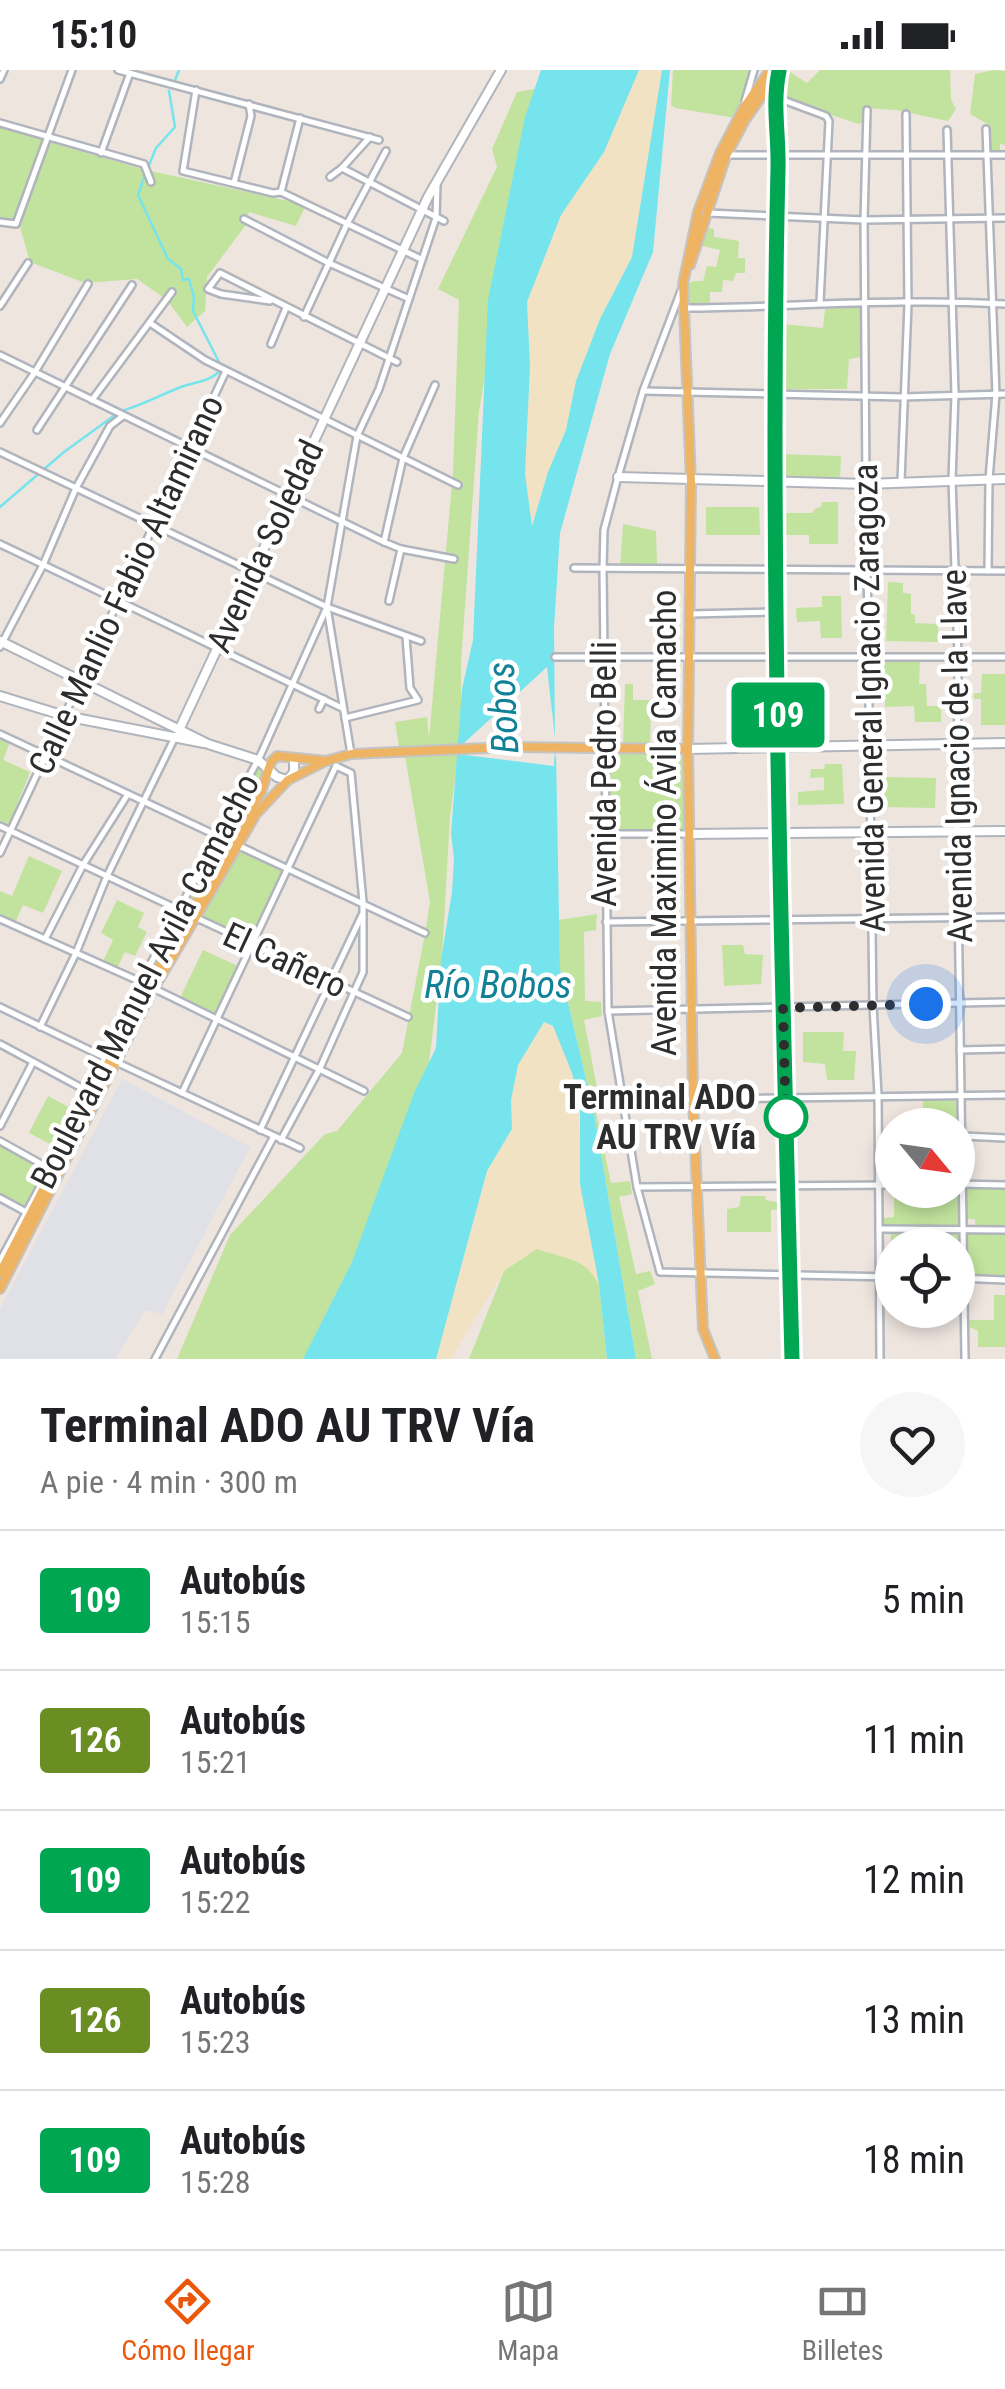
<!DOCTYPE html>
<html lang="es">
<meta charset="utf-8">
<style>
:root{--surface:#fff;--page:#f6f6f6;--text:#202124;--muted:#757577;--line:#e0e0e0;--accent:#ea580c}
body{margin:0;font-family:"Roboto Condensed",sans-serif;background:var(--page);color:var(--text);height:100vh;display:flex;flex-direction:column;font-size:38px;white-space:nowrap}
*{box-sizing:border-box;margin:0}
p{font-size:32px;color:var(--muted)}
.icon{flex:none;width:55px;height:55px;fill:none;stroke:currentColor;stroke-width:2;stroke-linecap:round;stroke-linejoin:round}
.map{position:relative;height:1289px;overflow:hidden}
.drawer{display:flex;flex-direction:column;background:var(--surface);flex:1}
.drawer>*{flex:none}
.badge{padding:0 20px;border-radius:8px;font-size:35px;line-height:65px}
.needle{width:65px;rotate:119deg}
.buttons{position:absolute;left:875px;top:1038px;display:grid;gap:20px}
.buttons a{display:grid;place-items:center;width:100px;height:100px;border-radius:50%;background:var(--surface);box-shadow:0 5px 15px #0003;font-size:50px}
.you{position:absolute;width:50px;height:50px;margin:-25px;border:8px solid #fff;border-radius:50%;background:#1a73e8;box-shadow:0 0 0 15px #1a73e833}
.map>.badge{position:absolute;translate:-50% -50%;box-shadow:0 0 0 5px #fff}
.round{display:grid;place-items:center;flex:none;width:105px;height:105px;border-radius:52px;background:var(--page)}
.head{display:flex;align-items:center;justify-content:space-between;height:170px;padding:0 40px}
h1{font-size:48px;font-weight:700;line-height:75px}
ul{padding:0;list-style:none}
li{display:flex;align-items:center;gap:30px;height:140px;padding:0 40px;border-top:2px solid var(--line)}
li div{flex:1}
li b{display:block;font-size:38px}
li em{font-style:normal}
li .badge{min-width:110px;font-weight:700;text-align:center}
.status{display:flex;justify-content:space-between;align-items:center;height:70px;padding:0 50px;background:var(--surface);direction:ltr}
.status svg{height:28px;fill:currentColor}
.menu{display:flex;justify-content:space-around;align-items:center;height:140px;border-top:2px solid var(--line);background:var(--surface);font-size:28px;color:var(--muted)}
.menu a{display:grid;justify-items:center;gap:5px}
.menu .on{color:var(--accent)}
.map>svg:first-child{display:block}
.industrial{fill:#e0e0e7}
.green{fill:#c2e39d}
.sand{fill:#f2e2c4}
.water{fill:#75e4ed}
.pier{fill:#eee5df}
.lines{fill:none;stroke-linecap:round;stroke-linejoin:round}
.stream{stroke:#75e4ed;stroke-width:2.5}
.street-casing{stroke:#b0b5bd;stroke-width:10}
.secondary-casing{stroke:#b0b5bd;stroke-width:12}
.primary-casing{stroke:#c4c4c4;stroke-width:12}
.street{stroke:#fff;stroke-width:5}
.secondary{stroke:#fff;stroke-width:8}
.primary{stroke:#efb463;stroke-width:8}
.line-casing{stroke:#fff;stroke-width:22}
.line{stroke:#00a651;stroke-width:15}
.walk{stroke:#2d2d2d;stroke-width:10;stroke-dasharray:0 18}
.stop-dot{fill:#fff;stroke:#00a651;stroke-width:5}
.labels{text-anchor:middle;stroke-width:9;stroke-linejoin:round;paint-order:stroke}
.street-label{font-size:35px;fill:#2d2d2d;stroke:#fff}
.stop-label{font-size:35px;font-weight:bold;fill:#2d2d2d;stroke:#fff;text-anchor:end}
.water-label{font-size:38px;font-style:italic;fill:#108196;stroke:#fff}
</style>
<div class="status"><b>15:10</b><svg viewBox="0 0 49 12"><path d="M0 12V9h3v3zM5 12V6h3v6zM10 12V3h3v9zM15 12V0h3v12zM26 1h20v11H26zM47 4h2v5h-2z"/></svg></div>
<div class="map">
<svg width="1005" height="1289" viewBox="0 0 1005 1289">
<rect width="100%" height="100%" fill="#eee5df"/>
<path class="industrial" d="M122 1009 250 1077 162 1244 145 1240 115 1289H0V1239Z"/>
<g class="green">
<path d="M673 0H750L735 48 675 38 671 35Z"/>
<path d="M787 0 807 13 820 0H950L951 30 956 39 948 51 896 40 867 38 865 51 859 54 779 28Z"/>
<path d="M994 0 1005 1V75L1000 74V84L988 83 987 59 991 56 970 44 975 4Z"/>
<path d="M535 19 479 341 461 592V662L450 747 442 886 424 1034 353 1289H177L230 1165 325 1064 337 1061 402 983 425 864 430 832 405 686H426L428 676 399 677 395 652 427 647 429 668 453 403 459 230 438 219 497 97 492 79 517 22Z"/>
<path d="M0 56 44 69 17 139V155L0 151Z"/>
<path d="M49 72 142 99 306 135 296 156 249 142 245 156 207 207 205 241 187 257 167 230 137 209 85 213 30 192 20 157Z"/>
<path d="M704 157 714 159V167L739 171 738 188H745V203H736L733 211 723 210 722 222H710V233L689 235 686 216 693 211H703L707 196 716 197 720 180 698 175Z"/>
<path d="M862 237 861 287 849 289 847 319H781L782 254 823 258 825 239Z"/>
<path d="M777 384 841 386 840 412 777 411Z"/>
<path d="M822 432H838V474H809V465H784V443H812L816 438 821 437Z"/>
<path d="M706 437H759L760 465H706Z"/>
<path d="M623 454 656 461 657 494 620 496Z"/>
<path d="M888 512 903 513V523L911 524V544L915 545V553L938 554V572L886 571Z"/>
<path d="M822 526H841L842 568H821L820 551 797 552 796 538 822 537Z"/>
<path d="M920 590 919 614H926L927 636H941V652H915L914 636 885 637 884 592Z"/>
<path d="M982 604H1005V655H981V629H974V623H981Z"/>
<path d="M625 614H633V630H651L650 675 623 674Z"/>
<path d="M0 668 10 672 3 690 30 702 9 755 0 751Z"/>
<path d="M687 680V763L605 764 604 681Z"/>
<path d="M254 694 265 700 187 843 181 840 221 767Z"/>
<path d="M825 694H842L844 734 798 735V722L824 720V707L810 708 811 699H824Z"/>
<path d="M882 707 936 708 935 738 881 737Z"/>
<path d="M238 777 285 798 253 875 198 849Z"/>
<path d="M29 786 62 801 43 843 23 835 15 853 0 846V821L12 826Z"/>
<path d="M117 830 144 843 138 857 147 862 135 886 125 882 117 898 103 891 113 870 101 863Z"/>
<path d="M597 844 596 860 584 862 585 931 601 932 602 946 584 950 598 1023 617 1020 620 1036 596 1042 611 1113 630 1111 632 1124 619 1127 636 1204 650 1201 655 1214 638 1221 652 1289H636L594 1043 560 899 559 850Z"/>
<path d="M722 875H743L745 884 763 885 761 914 724 916Z"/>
<path d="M203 880 238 896 215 944 180 928Z"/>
<path d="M803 962H844L843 981H856L854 1010H827L825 994 803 992Z"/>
<path d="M48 1026 78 1042 58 1078 29 1063Z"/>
<path d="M959 1027 963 1112H958V1055H923V1029Z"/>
<path d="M565 1073 599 1214 607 1289H469L504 1201Z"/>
<path d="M0 1074 47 1099 25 1140 0 1126Z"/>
<path d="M962 1119 963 1159 883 1158V1148L894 1147V1120Z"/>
<path d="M1005 1119V1156L975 1157V1149H967L966 1119Z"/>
<path d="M741 1126H765L766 1130 784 1134V1139L771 1140V1162H727V1139L739 1137Z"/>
<path d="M891 1162H963V1208L958 1207V1175H892L891 1206Z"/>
<rect x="967" y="1162" width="38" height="44"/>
<path d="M994 1225H1005V1277H978V1261L969 1257 970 1250H994Z"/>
</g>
<g class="sand">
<path d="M639 0H662L664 3 632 187 600 249 576 311 566 360 548 402 531 459 525 404 530 296 527 232 561 145 604 82Z"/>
<path d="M544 952C582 969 579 1083 585 1121 590 1157 597 1192 606 1228 585 1185 577 1193 537 1179L504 1201 451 1289H436L487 1101 512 1059 511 1030 518 995Z"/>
</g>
<path class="water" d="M541 0H639L604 82 561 145 527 232 530 296 525 404 532 456 548 402 566 360 576 311 600 249 632 187 662 0H670L653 182 610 284 560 463 554 558 555 670 551 631 555 688 556 683 560 899 594 1043 636 1289H607L599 1214 580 1114V1039L572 1003 553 956 544 952 518 995 511 1030 512 1059 487 1101 436 1289H303L352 1192 414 1023 436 978 441 890 452 822 454 788 451 764 462 619 473 570 488 230 525 47Z"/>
<path class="pier" d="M547 597 555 670 554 696 465 685 464 673Z"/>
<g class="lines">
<g class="stream">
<path d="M175 10 179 0"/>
<path d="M148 98 156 78 175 57 169 21"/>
<path d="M145 105 138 125 168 189 181 199 183 210 189 209 194 227 193 241 220 294"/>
<path d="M121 341C143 335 160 325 181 317 195 312 208 312 219 302"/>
<path d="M0 437 64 382 115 345"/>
</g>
<defs>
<g id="street">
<path d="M118 0 379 70"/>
<path d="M0 9 4 0"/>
<path d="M196 20 183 101 273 123 281 122 421 189"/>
<path d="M775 27 826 46 829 51 820 232"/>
<path d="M745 31 754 0"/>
<path d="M867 40 864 150 866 414 873 936 878 1025 880 1289"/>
<path d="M0 53 144 94 151 112"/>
<path d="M986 59 996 324 989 409 988 501"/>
<path d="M947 60 955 324 952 410 958 587 957 761 965 1289"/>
<path d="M101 83 130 3"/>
<path d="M728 85H1005"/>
<path d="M342 98 444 151"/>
<path d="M330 107 342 98 370 67"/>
<path d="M234 113 251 46 249 34"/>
<path d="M281 122 300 48"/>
<path d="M708 143 864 150 1005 148"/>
<path d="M244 149 329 193 407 228"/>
<path d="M0 152 16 154 72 0"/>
<path d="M681 221 643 321 618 407 604 460 603 498 608 941 637 1117 660 1202 892 1207"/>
<path d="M270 231 221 224 208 219 220 203 397 292"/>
<path d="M0 236 28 193"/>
<path d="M686 238C792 237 899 228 1005 234"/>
<path d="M304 247 347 154 386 81"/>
<path d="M150 253 205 290 458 415"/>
<path d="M271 274 286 238"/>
<path d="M0 285 384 472 401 479 454 489"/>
<path d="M643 321 902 327 1005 324"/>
<path d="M92 330 172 222"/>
<path d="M0 353 35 302 88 214"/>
<path d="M37 360 132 215"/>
<path d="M0 382 327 537 421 571"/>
<path d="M901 411 908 234 906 44"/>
<path d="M384 472 403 388 435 315"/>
<path d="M0 474 342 638"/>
<path d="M574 498 1005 501"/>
<path d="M389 531 401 479"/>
<path d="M690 544 776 542"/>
<path d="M0 577 43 495 76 418 110 356 123 346"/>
<path d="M555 587H1005"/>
<path d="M319 639 324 629"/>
<path d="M345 648 418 630 410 618 406 567"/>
<path d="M0 664 425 863"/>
<path d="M351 684 327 537 357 366 379 319 436 148 437 114"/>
<path d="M0 756 408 947"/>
<path d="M605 764H689"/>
<path d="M0 783 226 301"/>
<path d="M0 849 141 912"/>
<path d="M606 852 1005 847"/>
<path d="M45 869 83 795 128 724"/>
<path d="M155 919 364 1021"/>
<path d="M0 937 106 988"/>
<path d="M608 941 1005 932"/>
<path d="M40 957 76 883 107 806 176 665"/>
<path d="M0 974 91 1023"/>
<path d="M960 980 1005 979"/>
<path d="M116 992 300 1078"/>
<path d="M88 1023 141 912 261 684 327 537"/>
<path d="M182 1023 336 696"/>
<path d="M621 1030 1005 1025"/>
<path d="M0 1056 33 992"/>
<path d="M260 1060 362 845"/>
<path d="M963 1066 1005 1068"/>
<path d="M281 1070 320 998 363 902V832L351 703 336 696"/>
<path d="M0 1071 52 1100"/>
<path d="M958 1114 1005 1115"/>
<path d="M637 1117 892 1115"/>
<path d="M0 1128 26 1142"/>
<path d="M879 1159 1005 1160"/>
<path d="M0 1191 42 1113"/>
<path d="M958 1208 1005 1210"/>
<path d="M155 1289 274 1066"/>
</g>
<g id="secondary">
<path d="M779 5C772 35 779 64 778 95 776 178 775 261 775 344 774 659 784 974 792 1289"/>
<path d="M618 407 866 414 1005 409"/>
<path d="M0 571 208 674 258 690 277 707 288 710 294 702V688"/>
<path d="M0 626 65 646 204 673"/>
<path d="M180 658 428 127 501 0"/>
<path d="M688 679 1005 673"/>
<path d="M689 764 1005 761"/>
</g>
<g id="primary">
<path d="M690 195 726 86 745 50 780 0"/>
<path d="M0 1203 148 916 261 722 271 692 277 686 326 691"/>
<path d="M0 1219 149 927 256 744 288 710 326 691 351 684 510 677 688 679"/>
<path d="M715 1289 703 1259 693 1028 688 679 691 412 683 214 698 142 720 83 743 39 770 0"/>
</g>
</defs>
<use href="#street" class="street-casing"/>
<use href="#secondary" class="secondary-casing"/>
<use href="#primary" class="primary-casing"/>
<use href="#street" class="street"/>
<use href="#secondary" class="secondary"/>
<use href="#primary" class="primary"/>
</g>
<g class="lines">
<defs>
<path id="line" d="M779 1C772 34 779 65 778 99 776 185 775 271 775 357 775 667 784 978 792 1289"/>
</defs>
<use href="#line" class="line-casing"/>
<use href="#line" class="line"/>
<path class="walk" d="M786 1047V1056L783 938 926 934"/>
</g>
<circle class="stop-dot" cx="786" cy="1047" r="20"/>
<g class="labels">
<g class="street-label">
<text transform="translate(265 476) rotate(-65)" y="12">Avenida Soledad</text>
<text transform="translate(126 515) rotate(-65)" y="12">Calle Manlio Fabio Altamirano</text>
<text transform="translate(869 628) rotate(-91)" y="12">Avenida General Ignacio Zaragoza</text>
<text transform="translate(957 686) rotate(-91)" y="12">Avenida Ignacio de la Llave</text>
<text transform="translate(604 704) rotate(-90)" y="12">Avenida Pedro Belli</text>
<text transform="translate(664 753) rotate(-90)" y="12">Avenida Maximino Ávila Camacho</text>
<text transform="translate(285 890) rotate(25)" y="12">El Cañero</text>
<text transform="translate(145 911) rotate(-63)" y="12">Boulevard Manuel Avila Camacho</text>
</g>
<g class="stop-label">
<text x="756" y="1039">Terminal ADO<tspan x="756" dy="40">AU TRV Vía</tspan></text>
</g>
<g class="water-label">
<text transform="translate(503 638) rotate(-93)" y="13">Bobos</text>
<text x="498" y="928">Río Bobos</text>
</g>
</g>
</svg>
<div class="buttons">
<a><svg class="needle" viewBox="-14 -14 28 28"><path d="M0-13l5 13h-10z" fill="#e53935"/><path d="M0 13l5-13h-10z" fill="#757577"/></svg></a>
<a><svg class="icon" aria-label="locate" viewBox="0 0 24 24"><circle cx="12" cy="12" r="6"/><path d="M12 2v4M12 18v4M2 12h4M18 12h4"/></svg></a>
</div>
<div class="you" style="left:926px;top:934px"></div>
<b class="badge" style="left:778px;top:645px;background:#00a651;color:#fff">109</b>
</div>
<section class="drawer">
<div class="head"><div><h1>Terminal ADO AU TRV Vía</h1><p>A pie · 4 min · 300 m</p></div><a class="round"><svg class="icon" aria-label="heart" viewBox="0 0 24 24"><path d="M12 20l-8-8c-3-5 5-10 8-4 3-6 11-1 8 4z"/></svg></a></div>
<ul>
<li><span class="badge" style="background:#00a651;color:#fff">109</span><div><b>Autobús</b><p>15:15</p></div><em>5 min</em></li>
<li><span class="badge" style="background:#6b8e23;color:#fff">126</span><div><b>Autobús</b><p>15:21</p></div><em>11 min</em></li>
<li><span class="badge" style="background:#00a651;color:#fff">109</span><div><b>Autobús</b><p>15:22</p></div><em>12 min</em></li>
<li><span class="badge" style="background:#6b8e23;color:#fff">126</span><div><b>Autobús</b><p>15:23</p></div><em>13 min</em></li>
<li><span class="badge" style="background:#00a651;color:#fff">109</span><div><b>Autobús</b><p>15:28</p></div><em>18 min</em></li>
</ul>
</section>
<nav class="menu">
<a class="on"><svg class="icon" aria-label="directions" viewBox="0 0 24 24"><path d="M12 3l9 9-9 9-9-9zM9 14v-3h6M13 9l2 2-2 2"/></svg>Cómo llegar</a>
<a><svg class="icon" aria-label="map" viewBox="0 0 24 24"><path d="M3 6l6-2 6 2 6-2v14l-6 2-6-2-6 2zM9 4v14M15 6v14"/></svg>Mapa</a>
<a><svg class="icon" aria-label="tickets" viewBox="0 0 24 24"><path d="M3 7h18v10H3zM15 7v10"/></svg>Billetes</a>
</nav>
